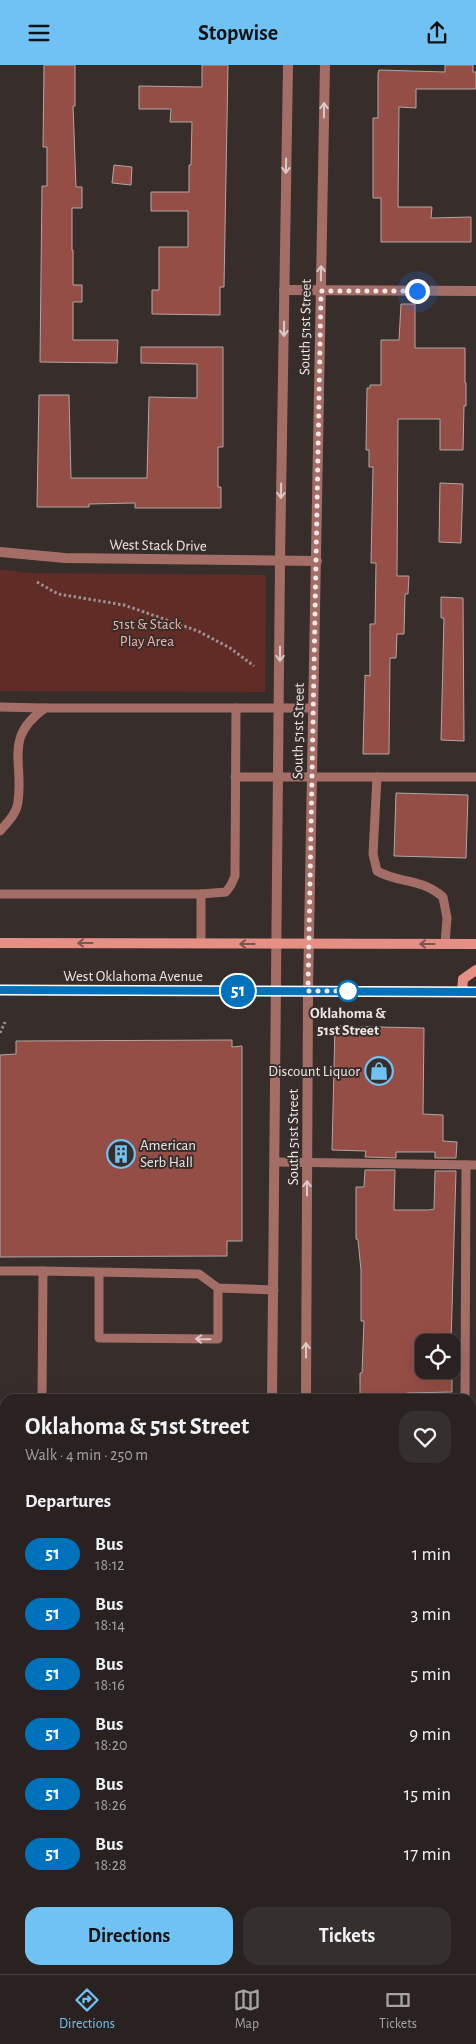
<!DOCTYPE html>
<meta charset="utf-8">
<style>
:root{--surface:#292221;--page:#352f2e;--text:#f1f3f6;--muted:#a5a4a5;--line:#453f3f;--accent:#70c2f4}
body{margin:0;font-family:"Alegreya Sans",sans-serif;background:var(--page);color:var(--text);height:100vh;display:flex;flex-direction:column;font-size:19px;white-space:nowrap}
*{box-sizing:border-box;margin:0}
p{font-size:16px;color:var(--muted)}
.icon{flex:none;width:28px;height:28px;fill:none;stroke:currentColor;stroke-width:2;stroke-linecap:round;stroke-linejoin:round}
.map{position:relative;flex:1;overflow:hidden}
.details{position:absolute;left:0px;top:1329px;width:476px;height:581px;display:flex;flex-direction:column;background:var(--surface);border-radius:15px 15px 0 0;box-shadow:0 5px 20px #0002,0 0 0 1px var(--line)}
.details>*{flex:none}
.badge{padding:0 10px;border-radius:16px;font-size:18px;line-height:32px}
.buttons{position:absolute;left:415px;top:1269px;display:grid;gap:10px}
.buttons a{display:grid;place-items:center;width:45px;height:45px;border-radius:10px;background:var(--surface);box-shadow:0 5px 20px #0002,0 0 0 1px var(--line);font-size:25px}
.you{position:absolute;width:25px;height:25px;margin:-12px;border:4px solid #fff;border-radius:50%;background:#1a73e8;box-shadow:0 0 0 8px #1a73e833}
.map>.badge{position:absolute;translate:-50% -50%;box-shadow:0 0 0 2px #fff}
h2{padding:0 25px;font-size:19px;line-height:45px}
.round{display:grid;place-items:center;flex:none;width:52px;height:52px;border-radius:15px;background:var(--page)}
.overview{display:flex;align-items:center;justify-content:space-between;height:85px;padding:0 25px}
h1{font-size:24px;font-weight:700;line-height:38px}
.primary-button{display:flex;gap:10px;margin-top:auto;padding:10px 25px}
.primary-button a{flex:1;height:58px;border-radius:15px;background:var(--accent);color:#111;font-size:20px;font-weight:700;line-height:58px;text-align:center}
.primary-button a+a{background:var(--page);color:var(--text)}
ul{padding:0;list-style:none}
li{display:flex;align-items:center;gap:15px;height:60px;padding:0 25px}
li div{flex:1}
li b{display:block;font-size:19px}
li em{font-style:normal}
li .badge{min-width:55px;font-weight:700;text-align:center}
header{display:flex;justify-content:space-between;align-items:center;height:65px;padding:0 25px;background:var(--accent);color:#111;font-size:22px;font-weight:700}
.menu{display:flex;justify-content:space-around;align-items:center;height:70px;border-top:1px solid var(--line);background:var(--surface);font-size:14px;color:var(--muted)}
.menu a{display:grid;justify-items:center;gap:2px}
.menu .selected{color:var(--accent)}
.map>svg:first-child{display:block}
.green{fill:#612c26}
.building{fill:#954e46;stroke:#b2a6a4}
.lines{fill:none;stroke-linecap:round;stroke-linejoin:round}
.path{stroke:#9a9290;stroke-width:3;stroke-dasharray:2.5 2.5;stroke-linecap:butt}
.service{stroke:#a46e67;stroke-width:9}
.minor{stroke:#a46e67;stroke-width:10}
.tertiary{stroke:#a46e67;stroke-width:10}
.secondary{stroke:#e69085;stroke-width:10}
.oneway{stroke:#dcc9c6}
.oneway2{stroke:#7d5550}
.line-casing{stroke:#fff;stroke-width:11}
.line{stroke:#0072bc;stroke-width:8}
.walk{stroke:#eee7e6;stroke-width:5;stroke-dasharray:0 9}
.stop-dot{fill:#fff;stroke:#0072bc;stroke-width:2.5}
.labels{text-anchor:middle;stroke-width:4;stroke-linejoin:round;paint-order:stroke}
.street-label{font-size:15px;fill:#eee7e6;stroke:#372e2c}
.park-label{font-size:15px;fill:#f2b2aa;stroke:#372e2c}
.stop-label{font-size:15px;font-weight:bold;fill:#eee7e6;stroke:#372e2c}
.poi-label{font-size:15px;fill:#eee7e6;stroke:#372e2c;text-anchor:end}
</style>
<header><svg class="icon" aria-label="menu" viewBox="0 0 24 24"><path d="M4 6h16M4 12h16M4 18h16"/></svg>Stopwise<svg class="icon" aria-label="share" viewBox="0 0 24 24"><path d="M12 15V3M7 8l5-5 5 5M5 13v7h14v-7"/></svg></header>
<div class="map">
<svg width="476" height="1909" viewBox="0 0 476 1909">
<rect width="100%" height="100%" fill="#372e2c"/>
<path class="green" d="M0 504 28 508 266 510 265 627 0 626Z"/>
<g class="building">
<path d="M44 0H75V41H73L76 122H82V143H72V185H73V220H82V237H73V275H118L117 298 40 297 42 121H47V82H43Z"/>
<path d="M202 0H228L224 222H220V250L152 249V225H159V182H188V146H151V127H189V100H191L192 57H170L171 44H139V21L202 22Z"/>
<path d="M445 0H473V7H476V24H416V43L399 42 398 142H432L431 153 471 152V177H381V133H373V53H378V9L379 5 445 7Z"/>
<path d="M114 100 132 102 131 120 112 118Z"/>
<path d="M401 239H415V283H465V318H466V341H464L463 385H440V354H398L397 511H409L408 529H405L404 569H397L396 593H390L389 689H363L365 610 370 611V559H375L376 498H371L373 402H369V385H366L367 323H370V320H381V275H399Z"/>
<path d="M141 282H223V382H218V422H221V443H135V438L89 439V442H37L39 330H69L71 413H147L149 332 197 333V299L141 298Z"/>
<path d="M440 418 463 419 461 478 439 477Z"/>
<path d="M441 532 463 533 464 676 441 675 444 553H441Z"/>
<path d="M396 728 468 730 466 793 394 791Z"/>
<path d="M335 961 424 963 423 1049 443 1050V1076L457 1077 456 1093H435V1087H396V1093L365 1092 366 1086 332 1085Z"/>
<path d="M232 975V982L242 981V1176H227V1191L0 1192V990L16 989V976Z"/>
<path d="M365 1105H395L394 1145H429L434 1144 435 1106H456L451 1278H424V1305H452V1327L407 1328V1334H360V1308H362L364 1256H361V1205L358 1175 356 1174V1122H364Z"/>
</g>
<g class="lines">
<g class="path">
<path d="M37 517 58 529 124 540 198 566 230 583 254 601"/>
<path d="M0 968 5 957"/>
<path d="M48 1909V1905"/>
</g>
<g class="service">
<path d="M0 642 45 643"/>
<path d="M235 712H476"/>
<path d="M377 712 373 789 377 806C400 819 419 812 443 832L447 853 445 879"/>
<path d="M0 766C7 758 17 748 18 737 24 696 3 673 45 643H313"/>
<path d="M0 829H201"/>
<path d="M201 878V829L226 827 231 820 235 811 236 643"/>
<path d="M276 1097 476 1100"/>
<path d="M0 1206H43"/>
<path d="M99 1208V1273L218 1274V1223"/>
<path d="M42 1334 43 1206 199 1209 218 1223 274 1225"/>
<path d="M465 1334 466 1100"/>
<path d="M0 1464H5"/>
<path d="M0 1504H5"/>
<path d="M0 1644 5 1645"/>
<path d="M458 1909V1905"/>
</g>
<g class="minor">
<path d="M284 225 476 226"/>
<path d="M0 487 65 493 317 496"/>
<path d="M471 1579H476"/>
</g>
<g class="tertiary">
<path d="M272 1334 280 496 288 0"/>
<path d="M306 1334 308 926 325 0"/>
<path d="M264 1909V1905"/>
<path d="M298 1909V1905"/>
</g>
<g class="secondary">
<path d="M0 878 476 879"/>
<path d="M0 925 476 927"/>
<path d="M462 927 463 914 476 905"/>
</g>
</g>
<defs><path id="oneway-shaft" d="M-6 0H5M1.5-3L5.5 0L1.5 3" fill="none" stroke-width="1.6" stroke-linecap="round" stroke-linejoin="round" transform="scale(1.25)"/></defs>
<g class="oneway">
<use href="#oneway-shaft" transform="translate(324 45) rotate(-89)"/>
<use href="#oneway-shaft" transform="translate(286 101) rotate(91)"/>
<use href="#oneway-shaft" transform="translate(321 208) rotate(-89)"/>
<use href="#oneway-shaft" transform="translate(284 264) rotate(91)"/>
<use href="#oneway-shaft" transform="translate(281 426) rotate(91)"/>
<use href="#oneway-shaft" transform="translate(280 589) rotate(90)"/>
<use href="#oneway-shaft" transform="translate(307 1123) rotate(-90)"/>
<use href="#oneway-shaft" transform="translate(203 1274) rotate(-179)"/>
<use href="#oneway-shaft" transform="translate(306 1285) rotate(-90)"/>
</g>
<g class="oneway2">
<use href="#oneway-shaft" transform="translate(85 878) rotate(-180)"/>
<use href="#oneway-shaft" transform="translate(247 879) rotate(-180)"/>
<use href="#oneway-shaft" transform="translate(427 879) rotate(-180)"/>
</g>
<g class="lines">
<defs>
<path id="line" d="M0 925 476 927"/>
</defs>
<use href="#line" class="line-casing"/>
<use href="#line" class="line"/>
<path class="walk" d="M348 926H351H308L321 226H417"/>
</g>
<defs>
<symbol id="shop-ring" viewBox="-11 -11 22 22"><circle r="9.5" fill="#372e2c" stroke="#70c2f4" stroke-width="1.5"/><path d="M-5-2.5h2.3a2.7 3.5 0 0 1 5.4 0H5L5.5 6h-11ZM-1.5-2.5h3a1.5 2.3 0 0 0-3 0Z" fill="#70c2f4"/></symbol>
<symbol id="building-ring" viewBox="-11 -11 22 22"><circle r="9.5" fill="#372e2c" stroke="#70c2f4" stroke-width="1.5"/><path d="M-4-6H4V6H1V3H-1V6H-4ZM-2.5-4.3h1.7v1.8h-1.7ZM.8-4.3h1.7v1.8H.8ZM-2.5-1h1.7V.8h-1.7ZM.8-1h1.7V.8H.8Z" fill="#70c2f4"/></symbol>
</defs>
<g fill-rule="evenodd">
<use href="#shop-ring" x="363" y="990" width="32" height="32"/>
<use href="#building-ring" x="105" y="1073" width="32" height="32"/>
</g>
<circle class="stop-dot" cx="348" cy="926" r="10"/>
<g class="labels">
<g class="street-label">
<text transform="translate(305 262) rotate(-89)" y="5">South 51st Street</text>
<text transform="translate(158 480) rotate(1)" y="5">West Stack Drive</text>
<text transform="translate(298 666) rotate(-89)" y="5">South 51st Street</text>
<text x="133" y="916">West Oklahoma Avenue</text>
<text transform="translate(293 1072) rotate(-90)" y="5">South 51st Street</text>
</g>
<g class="park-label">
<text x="147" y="564">51st &amp; Stack<tspan x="147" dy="17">Play Area</tspan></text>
</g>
<g class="stop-label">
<text x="348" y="953">Oklahoma &amp;<tspan x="348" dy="17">51st Street</tspan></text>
</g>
<g class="poi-label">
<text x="360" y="1011">Discount Liquor</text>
<text x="140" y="1085" text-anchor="start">American<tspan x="140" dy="17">Serb Hall</tspan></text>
</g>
</g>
</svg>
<div class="buttons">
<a><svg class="icon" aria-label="locate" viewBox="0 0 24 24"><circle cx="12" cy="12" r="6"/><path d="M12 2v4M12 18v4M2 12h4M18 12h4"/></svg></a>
</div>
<div class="you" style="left:417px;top:226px"></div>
<b class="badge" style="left:238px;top:926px;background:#0072bc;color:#fff">51</b>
<section class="details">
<div class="overview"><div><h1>Oklahoma &amp; 51st Street</h1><p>Walk · 4 min · 250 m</p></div><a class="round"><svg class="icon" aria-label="heart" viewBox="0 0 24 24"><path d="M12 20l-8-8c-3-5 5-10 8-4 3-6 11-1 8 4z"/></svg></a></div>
<h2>Departures</h2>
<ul>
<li><span class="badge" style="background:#0072bc;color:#fff">51</span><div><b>Bus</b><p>18:12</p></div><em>1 min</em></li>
<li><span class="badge" style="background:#0072bc;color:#fff">51</span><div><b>Bus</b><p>18:14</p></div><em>3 min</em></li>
<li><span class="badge" style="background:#0072bc;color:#fff">51</span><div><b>Bus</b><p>18:16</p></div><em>5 min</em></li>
<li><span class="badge" style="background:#0072bc;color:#fff">51</span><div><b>Bus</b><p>18:20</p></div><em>9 min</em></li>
<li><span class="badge" style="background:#0072bc;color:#fff">51</span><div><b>Bus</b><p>18:26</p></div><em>15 min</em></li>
<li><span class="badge" style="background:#0072bc;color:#fff">51</span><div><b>Bus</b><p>18:28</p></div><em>17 min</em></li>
</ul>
<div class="primary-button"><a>Directions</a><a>Tickets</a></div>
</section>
</div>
<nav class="menu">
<a class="selected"><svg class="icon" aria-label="directions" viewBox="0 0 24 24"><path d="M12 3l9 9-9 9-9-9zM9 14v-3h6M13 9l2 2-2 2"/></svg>Directions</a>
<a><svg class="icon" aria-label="map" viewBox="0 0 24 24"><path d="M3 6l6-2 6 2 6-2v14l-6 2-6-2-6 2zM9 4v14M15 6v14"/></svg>Map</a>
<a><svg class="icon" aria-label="tickets" viewBox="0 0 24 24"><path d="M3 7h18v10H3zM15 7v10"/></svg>Tickets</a>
</nav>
